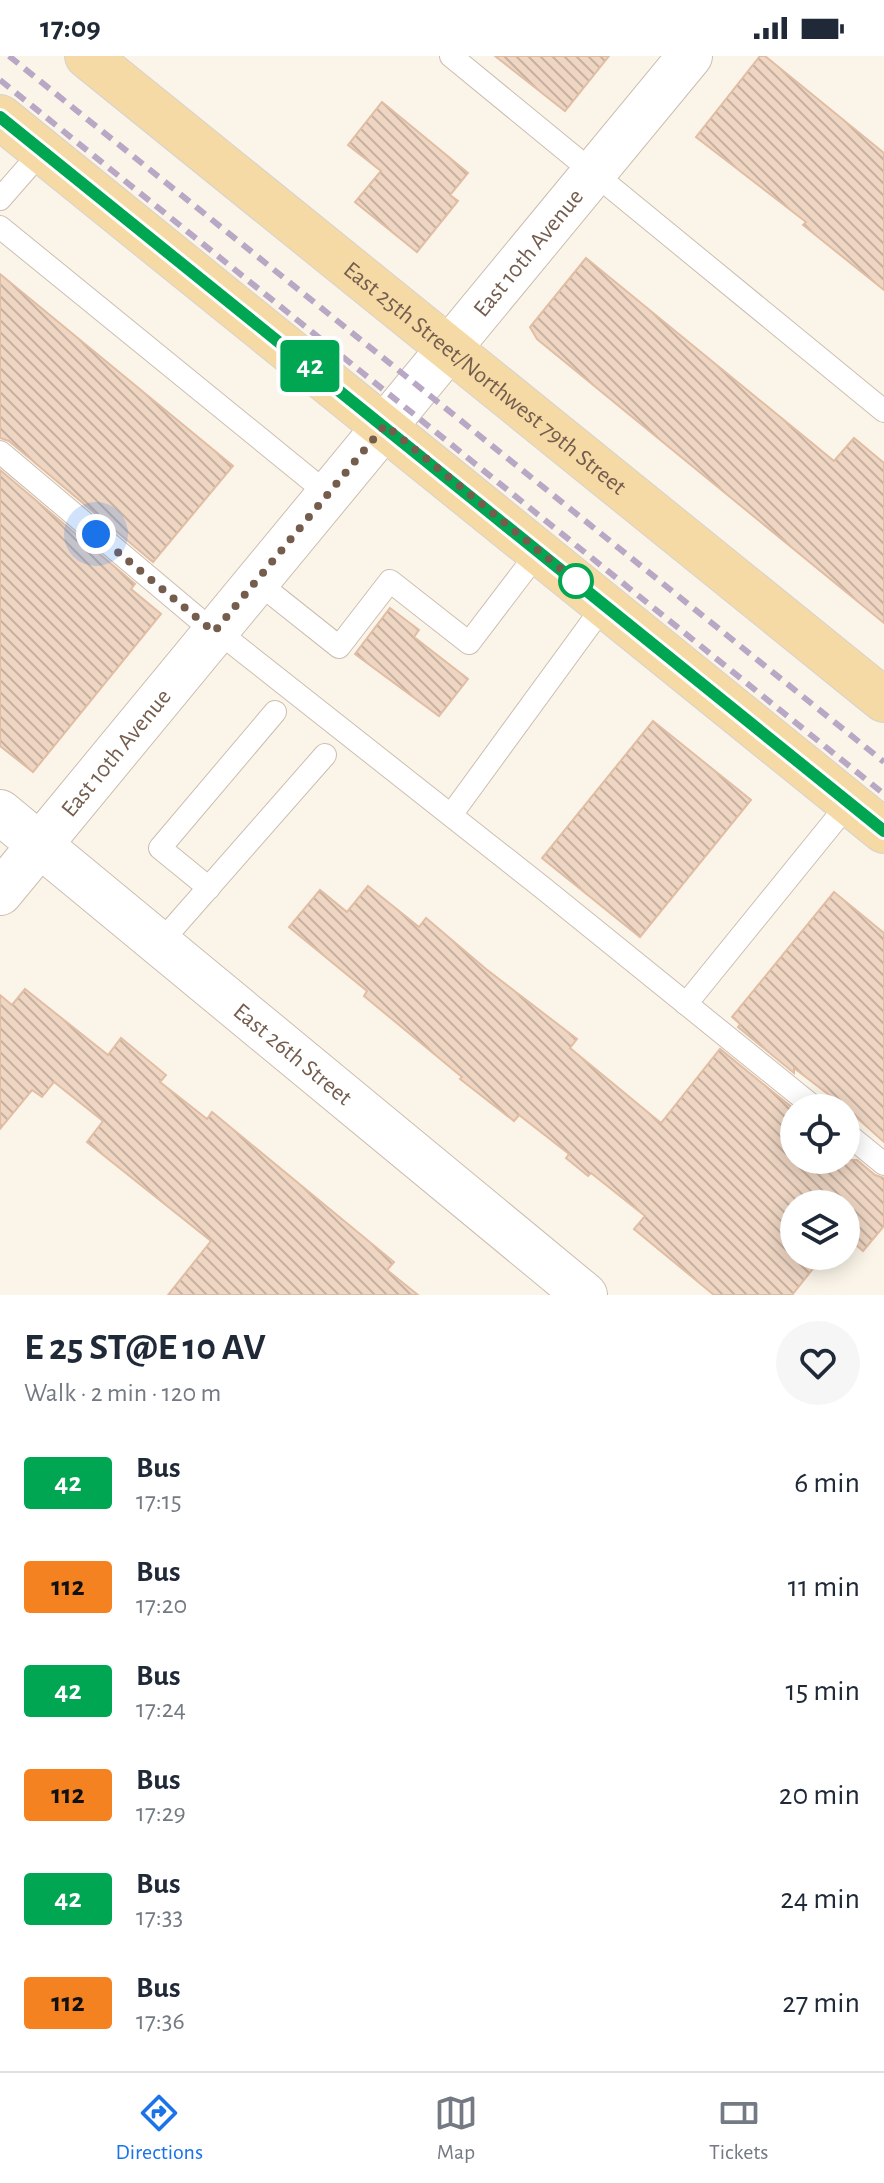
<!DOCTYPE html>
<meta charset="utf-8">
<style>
:root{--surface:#fff;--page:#f6f6f7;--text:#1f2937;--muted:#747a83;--line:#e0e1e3;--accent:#1a73e8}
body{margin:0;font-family:"Alegreya Sans",sans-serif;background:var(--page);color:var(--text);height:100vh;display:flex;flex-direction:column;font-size:30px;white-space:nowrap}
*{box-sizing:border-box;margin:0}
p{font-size:26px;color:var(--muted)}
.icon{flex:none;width:44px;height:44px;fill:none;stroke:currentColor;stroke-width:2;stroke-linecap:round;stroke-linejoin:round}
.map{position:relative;height:1239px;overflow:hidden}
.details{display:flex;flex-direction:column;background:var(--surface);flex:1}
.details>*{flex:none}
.badge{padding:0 16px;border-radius:6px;font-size:28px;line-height:52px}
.fabs{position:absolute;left:780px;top:1038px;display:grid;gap:16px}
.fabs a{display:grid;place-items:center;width:80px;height:80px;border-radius:50%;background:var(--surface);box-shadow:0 4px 20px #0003;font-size:40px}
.you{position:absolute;width:40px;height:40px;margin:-20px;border:6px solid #fff;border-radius:50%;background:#1a73e8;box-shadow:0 0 0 12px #1a73e833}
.map>.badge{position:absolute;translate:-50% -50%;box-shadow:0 0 0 4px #fff}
.round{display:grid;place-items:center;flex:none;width:84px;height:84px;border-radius:42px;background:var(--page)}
.head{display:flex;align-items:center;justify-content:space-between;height:136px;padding:0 24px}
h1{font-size:38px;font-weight:700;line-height:60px}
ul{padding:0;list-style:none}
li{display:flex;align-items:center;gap:24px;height:104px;padding:0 24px}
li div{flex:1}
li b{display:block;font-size:30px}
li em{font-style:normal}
li .badge{min-width:88px;font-weight:700;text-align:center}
.status{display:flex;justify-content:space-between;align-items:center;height:56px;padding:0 40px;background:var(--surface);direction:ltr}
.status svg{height:22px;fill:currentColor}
.menu{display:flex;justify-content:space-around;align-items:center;height:112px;border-top:2px solid var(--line);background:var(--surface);font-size:22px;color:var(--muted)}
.menu a{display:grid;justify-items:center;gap:4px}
.menu .current{color:var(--accent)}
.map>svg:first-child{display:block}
.building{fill:url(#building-back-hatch);stroke:#e1bda4;stroke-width:2}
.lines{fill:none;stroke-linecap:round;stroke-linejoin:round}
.service-casing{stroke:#cdbdb0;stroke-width:24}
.minor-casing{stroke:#cdbdb0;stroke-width:46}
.tertiary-casing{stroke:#cdbdb0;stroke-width:46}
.primary-casing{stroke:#d8d2cd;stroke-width:46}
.service{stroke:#fff;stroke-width:22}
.minor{stroke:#fff;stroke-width:44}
.tertiary{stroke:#fff;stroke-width:44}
.primary{stroke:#f5daa6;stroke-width:44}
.rail{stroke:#b8a7c5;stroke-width:6;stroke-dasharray:12 8;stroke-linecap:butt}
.line-casing{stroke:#fff;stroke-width:18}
.line{stroke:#00a651;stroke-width:12}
.walk{stroke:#755d4e;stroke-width:8;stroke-dasharray:0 14.4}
.stop-dot{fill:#fff;stroke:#00a651;stroke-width:4}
.labels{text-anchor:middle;stroke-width:8;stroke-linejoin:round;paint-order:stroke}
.street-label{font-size:24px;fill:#755d4e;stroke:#fef9f0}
</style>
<div class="status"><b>17:09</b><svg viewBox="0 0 49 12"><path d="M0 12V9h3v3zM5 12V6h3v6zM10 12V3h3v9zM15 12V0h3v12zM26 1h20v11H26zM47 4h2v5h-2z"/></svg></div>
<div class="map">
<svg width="884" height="1239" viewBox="0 0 884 1239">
<defs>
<pattern id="building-back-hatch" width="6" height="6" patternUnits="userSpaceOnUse" patternTransform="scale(2)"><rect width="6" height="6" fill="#efd6c3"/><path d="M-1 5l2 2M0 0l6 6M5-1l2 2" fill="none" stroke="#c6b1a1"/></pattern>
</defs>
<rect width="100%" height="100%" fill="#fbf5e9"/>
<g class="building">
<path d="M495 0H609L565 55Z"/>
<path d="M760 0H765L884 97V234L803 169 806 166 696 81Z"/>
<path d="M382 46 468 117 450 139 458 145 417 196 355 146 381 115 348 89Z"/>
<path d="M586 202 834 405 854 382 884 407V567L537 283 530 271Z"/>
<path d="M0 218 233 410 153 506 9 385 0 382Z"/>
<path d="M0 414 135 528 131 533 161 558 33 716 0 690Z"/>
<path d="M390 552 419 574 414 581 468 623 439 660 355 598Z"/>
<path d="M653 665 751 744 640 881 542 802Z"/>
<path d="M368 830 419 871 426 862 486 913 577 983 570 992 661 1067 720 993 794 1053V1104H857L875 1119 884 1122V1170L863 1195 846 1180V1148H794V1200H823L792 1239H714L634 1173 645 1160 591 1117 588 1120 566 1102 569 1098 519 1059 514 1065 460 1023 462 1021 364 940 367 935 289 871 320 834 347 856Z"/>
<path d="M834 836 884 877V1086L846 1052 794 1012V1017L738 971 740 968 732 961Z"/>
<path d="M25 933 108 999 121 982 166 1019 160 1026 207 1063 212 1056 394 1206 387 1214 418 1239H168L211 1185 87 1086 103 1065 54 1026 42 1041 32 1034 0 1073V939L12 949Z"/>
</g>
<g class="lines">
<defs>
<g id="service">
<path d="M451 0 884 355"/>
<path d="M0 143 42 95"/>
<path d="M0 171 328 438"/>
<path d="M0 396 214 576"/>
<path d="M256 525 339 591 390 525 469 587 539 495"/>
<path d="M216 574 543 832 815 1052"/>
<path d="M451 759 605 548"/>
<path d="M209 832 160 792 275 656"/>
<path d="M160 887 325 699"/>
<path d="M686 948 849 747"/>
<path d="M846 1077 884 1108"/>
</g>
<g id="minor">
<path id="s1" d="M0 756 585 1239"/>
</g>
<g id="tertiary">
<path id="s2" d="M0 837 690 0"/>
</g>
<g id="primary">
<path id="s3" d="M87 0 884 644"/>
<path d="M0 61 884 775"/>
</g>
</defs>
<use href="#service" class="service-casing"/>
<use href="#minor" class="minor-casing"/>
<use href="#tertiary" class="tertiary-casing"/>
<use href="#primary" class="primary-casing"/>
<use href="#service" class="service"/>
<use href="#minor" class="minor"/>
<use href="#tertiary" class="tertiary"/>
<use href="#primary" class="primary"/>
<g class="rail">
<path d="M9 0 884 706"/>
<path d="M0 24 884 738"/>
</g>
</g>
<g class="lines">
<defs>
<path id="line" d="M0 61 884 775"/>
</defs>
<use href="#line" class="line-casing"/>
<use href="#line" class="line"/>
<path class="walk" d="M96 478 214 576 385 369 583 531 576 525"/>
</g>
<circle class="stop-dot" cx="576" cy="525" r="16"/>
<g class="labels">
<g class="street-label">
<text dy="8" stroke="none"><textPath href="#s2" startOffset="830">East 10th Avenue</textPath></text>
<text dy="8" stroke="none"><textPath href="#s3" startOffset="512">East 25th Street/Northwest 79th Street</textPath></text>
<text dy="8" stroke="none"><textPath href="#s2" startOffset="182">East 10th Avenue</textPath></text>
<text dy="8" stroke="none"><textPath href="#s1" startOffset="380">East 26th Street</textPath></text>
</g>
</g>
</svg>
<div class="fabs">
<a><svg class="icon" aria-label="locate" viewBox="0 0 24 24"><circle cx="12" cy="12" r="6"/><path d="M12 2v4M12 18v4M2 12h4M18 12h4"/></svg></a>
<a><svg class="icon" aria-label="layers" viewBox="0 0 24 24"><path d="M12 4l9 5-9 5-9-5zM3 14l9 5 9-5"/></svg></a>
</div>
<div class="you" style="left:96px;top:478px"></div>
<b class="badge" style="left:310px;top:310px;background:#00a651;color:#fff">42</b>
</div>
<section class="details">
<div class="head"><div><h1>E 25 ST@E 10 AV</h1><p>Walk · 2 min · 120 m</p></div><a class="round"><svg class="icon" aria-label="heart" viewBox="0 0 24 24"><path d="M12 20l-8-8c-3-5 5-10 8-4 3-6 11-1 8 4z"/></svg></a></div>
<ul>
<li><span class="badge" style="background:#00a651;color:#fff">42</span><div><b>Bus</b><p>17:15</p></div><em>6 min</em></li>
<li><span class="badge" style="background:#f58220;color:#111">112</span><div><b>Bus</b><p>17:20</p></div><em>11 min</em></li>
<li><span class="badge" style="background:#00a651;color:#fff">42</span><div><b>Bus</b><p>17:24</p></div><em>15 min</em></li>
<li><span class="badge" style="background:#f58220;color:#111">112</span><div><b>Bus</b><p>17:29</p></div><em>20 min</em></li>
<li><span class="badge" style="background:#00a651;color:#fff">42</span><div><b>Bus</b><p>17:33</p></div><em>24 min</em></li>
<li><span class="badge" style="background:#f58220;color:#111">112</span><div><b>Bus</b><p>17:36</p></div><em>27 min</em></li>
</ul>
</section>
<nav class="menu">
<a class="current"><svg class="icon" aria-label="directions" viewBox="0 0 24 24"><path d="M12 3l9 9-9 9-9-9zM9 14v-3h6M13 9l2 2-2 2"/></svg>Directions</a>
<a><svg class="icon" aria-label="map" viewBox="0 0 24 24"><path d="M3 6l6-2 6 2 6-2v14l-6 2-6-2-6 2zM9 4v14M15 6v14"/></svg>Map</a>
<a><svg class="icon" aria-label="tickets" viewBox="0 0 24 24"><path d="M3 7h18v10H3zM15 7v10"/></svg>Tickets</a>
</nav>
